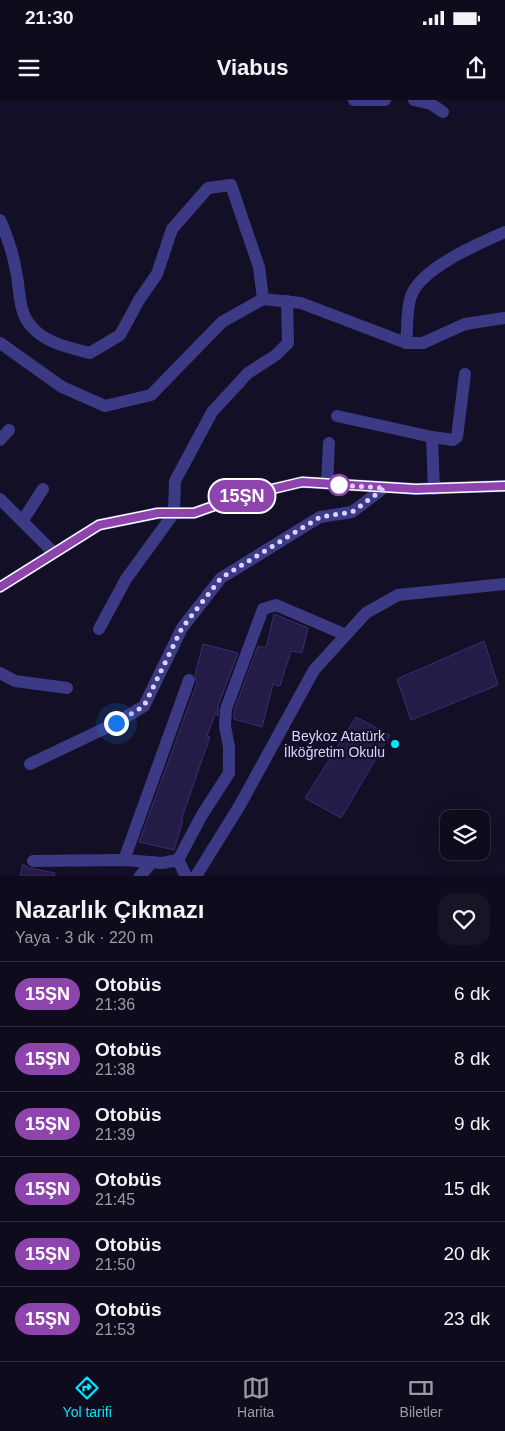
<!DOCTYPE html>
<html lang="tr">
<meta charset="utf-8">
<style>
:root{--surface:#0e0b1c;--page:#171425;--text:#f1f3f6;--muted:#9b9ba3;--line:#2e2b3b;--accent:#00e5ff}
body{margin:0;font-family:Helvetica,sans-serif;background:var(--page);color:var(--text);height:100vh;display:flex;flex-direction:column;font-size:19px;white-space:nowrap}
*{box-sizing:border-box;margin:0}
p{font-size:16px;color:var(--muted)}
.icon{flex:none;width:28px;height:28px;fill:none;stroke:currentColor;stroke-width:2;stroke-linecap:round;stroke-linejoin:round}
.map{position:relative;height:776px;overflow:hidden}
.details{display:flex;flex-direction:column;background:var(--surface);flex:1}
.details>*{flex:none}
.badge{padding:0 10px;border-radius:16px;font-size:18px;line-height:32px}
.fabs{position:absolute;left:440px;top:710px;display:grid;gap:10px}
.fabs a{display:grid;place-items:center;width:50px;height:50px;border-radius:10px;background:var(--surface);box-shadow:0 5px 20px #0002,0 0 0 1px var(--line);font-size:25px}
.you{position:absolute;width:25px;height:25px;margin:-12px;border:4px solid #fff;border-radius:50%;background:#1a73e8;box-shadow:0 0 0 8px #1a73e833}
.map>.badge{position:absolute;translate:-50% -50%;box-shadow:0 0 0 2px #fff}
.round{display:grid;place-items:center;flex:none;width:52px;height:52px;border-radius:15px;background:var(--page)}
.summary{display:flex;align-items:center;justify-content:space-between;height:85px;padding:0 15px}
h1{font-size:24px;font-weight:800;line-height:38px}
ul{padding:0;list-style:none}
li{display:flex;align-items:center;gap:15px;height:65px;padding:0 15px;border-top:1px solid var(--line)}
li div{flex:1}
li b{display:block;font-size:19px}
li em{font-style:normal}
li .badge{min-width:55px;font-weight:700;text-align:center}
.status{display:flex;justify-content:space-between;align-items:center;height:35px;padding:0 25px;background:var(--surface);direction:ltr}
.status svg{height:14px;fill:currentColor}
header{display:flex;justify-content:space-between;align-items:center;height:65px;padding:0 15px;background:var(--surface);font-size:22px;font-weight:800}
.tabs{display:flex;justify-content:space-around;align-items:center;height:70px;border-top:1px solid var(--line);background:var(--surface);font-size:14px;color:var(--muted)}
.tabs a{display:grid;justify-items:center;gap:2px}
.tabs .selected{color:var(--accent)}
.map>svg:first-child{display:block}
.building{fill:#241b47;stroke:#3b2d73}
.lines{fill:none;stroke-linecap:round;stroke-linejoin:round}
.minor{stroke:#3d3a85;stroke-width:12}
.tertiary{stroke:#3d3a85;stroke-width:12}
.line-casing{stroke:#fff;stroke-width:11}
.line{stroke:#8e44ad;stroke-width:8}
.walk{stroke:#d9d4ff;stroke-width:5;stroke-dasharray:0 9}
.stop-dot{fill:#fff;stroke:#8e44ad;stroke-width:2.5}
.poi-dot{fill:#00e5ff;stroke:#130f26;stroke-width:2}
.labels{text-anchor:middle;stroke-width:4.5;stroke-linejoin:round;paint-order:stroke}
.poi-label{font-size:14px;fill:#d9d4ff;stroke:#130f26;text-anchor:end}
</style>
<div class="status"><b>21:30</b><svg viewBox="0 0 49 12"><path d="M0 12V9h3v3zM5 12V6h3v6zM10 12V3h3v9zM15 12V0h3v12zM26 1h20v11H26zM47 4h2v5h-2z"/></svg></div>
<header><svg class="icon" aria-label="menu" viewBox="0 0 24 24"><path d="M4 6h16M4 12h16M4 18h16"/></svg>Viabus<svg class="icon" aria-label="share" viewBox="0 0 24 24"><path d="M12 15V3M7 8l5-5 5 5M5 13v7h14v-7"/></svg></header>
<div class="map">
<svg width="505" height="776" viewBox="0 0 505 776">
<rect width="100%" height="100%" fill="#130f26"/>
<g class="building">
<path d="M274 514 308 528 302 553 291 551 280 586 273 584 262 627 234 619V611L258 546 266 548Z"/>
<path d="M484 541 498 585 411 620 397 579Z"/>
<path d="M203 544 238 553 218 606V615L215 614 207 636 210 637 181 720H183L174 750 139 742 197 583 195 574Z"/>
<path d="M356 617 390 635 341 718 305 698Z"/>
<path d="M23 764 29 768 55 773 54 776H20Z"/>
</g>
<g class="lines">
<g class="minor">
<path d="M354 0H385"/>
<path d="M414 0 431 4 443 12"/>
<path d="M0 120C7 136 13 153 16 171 20 188 18 212 31 226 45 243 70 248 90 253L120 235 139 200 157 174 172 129 208 88 231 85 259 167 263 199"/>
<path d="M0 243 62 287 105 306 151 295 222 222 263 199 301 203 406 243H423L465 224 505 218"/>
<path d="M406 243C408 228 406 210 411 196 421 168 478 144 505 132"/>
<path d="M337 316 432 337 434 389"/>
<path d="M432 337 453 340 457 337 465 274"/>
<path d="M0 340 9 330"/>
<path d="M327 384 329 343"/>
<path d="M0 399 54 453"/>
<path d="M23 420 43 389"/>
<path d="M0 487 99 425 158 413H194L239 397 302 382 416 389 505 386"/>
<path d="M99 529 126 479 174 413 175 381 212 312 248 273 276 255 288 243 287 201"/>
<path d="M0 573 15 581 67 588"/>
<path d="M30 664 116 623 144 606 182 528 221 478 320 417 352 412 385 387"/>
<path d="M124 760 189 580"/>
<path d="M178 760 202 715 229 673V647L225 626 226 609 263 509 276 505 346 535"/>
<path d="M33 761 124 760 162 763 178 760 186 776"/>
<path d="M140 776 152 762"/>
</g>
<path class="tertiary" d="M196 776 240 705 314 570 366 513 398 495 505 484"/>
</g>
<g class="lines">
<defs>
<path id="line" d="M0 487 99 425 158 413H194L239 397 302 382 416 389 505 386"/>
</defs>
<use href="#line" class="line-casing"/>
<use href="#line" class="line"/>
<path class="walk" d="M116 623 144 606 182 528 221 478 320 417 352 412 385 388 339 385"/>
</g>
<circle class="stop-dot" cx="339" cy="385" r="10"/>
<circle class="poi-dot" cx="395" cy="644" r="5"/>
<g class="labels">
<g class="poi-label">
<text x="385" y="641">Beykoz Atatürk<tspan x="385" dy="16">İlköğretim Okulu</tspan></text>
</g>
</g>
</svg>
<div class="fabs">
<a><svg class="icon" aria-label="layers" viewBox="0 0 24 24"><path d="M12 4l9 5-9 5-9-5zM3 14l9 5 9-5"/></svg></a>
</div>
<div class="you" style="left:116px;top:623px"></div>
<b class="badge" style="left:242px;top:396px;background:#8e44ad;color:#fff">15ŞN</b>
</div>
<section class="details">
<div class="summary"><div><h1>Nazarlık Çıkmazı</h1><p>Yaya · 3 dk · 220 m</p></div><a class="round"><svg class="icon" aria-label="heart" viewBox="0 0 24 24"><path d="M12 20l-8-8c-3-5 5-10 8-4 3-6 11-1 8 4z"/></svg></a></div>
<ul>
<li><span class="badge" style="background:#8e44ad;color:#fff">15ŞN</span><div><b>Otobüs</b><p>21:36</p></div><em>6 dk</em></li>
<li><span class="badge" style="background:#8e44ad;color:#fff">15ŞN</span><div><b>Otobüs</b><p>21:38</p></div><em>8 dk</em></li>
<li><span class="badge" style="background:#8e44ad;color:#fff">15ŞN</span><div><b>Otobüs</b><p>21:39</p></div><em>9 dk</em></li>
<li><span class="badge" style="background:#8e44ad;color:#fff">15ŞN</span><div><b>Otobüs</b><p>21:45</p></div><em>15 dk</em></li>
<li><span class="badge" style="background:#8e44ad;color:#fff">15ŞN</span><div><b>Otobüs</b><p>21:50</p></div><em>20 dk</em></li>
<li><span class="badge" style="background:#8e44ad;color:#fff">15ŞN</span><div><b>Otobüs</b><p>21:53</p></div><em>23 dk</em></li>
</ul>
</section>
<nav class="tabs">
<a class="selected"><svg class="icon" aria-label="directions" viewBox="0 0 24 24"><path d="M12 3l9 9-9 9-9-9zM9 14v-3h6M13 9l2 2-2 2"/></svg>Yol tarifi</a>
<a><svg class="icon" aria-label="map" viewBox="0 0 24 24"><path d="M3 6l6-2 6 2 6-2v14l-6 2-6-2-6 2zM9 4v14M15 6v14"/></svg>Harita</a>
<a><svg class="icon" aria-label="tickets" viewBox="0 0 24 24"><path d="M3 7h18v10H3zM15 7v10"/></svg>Biletler</a>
</nav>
